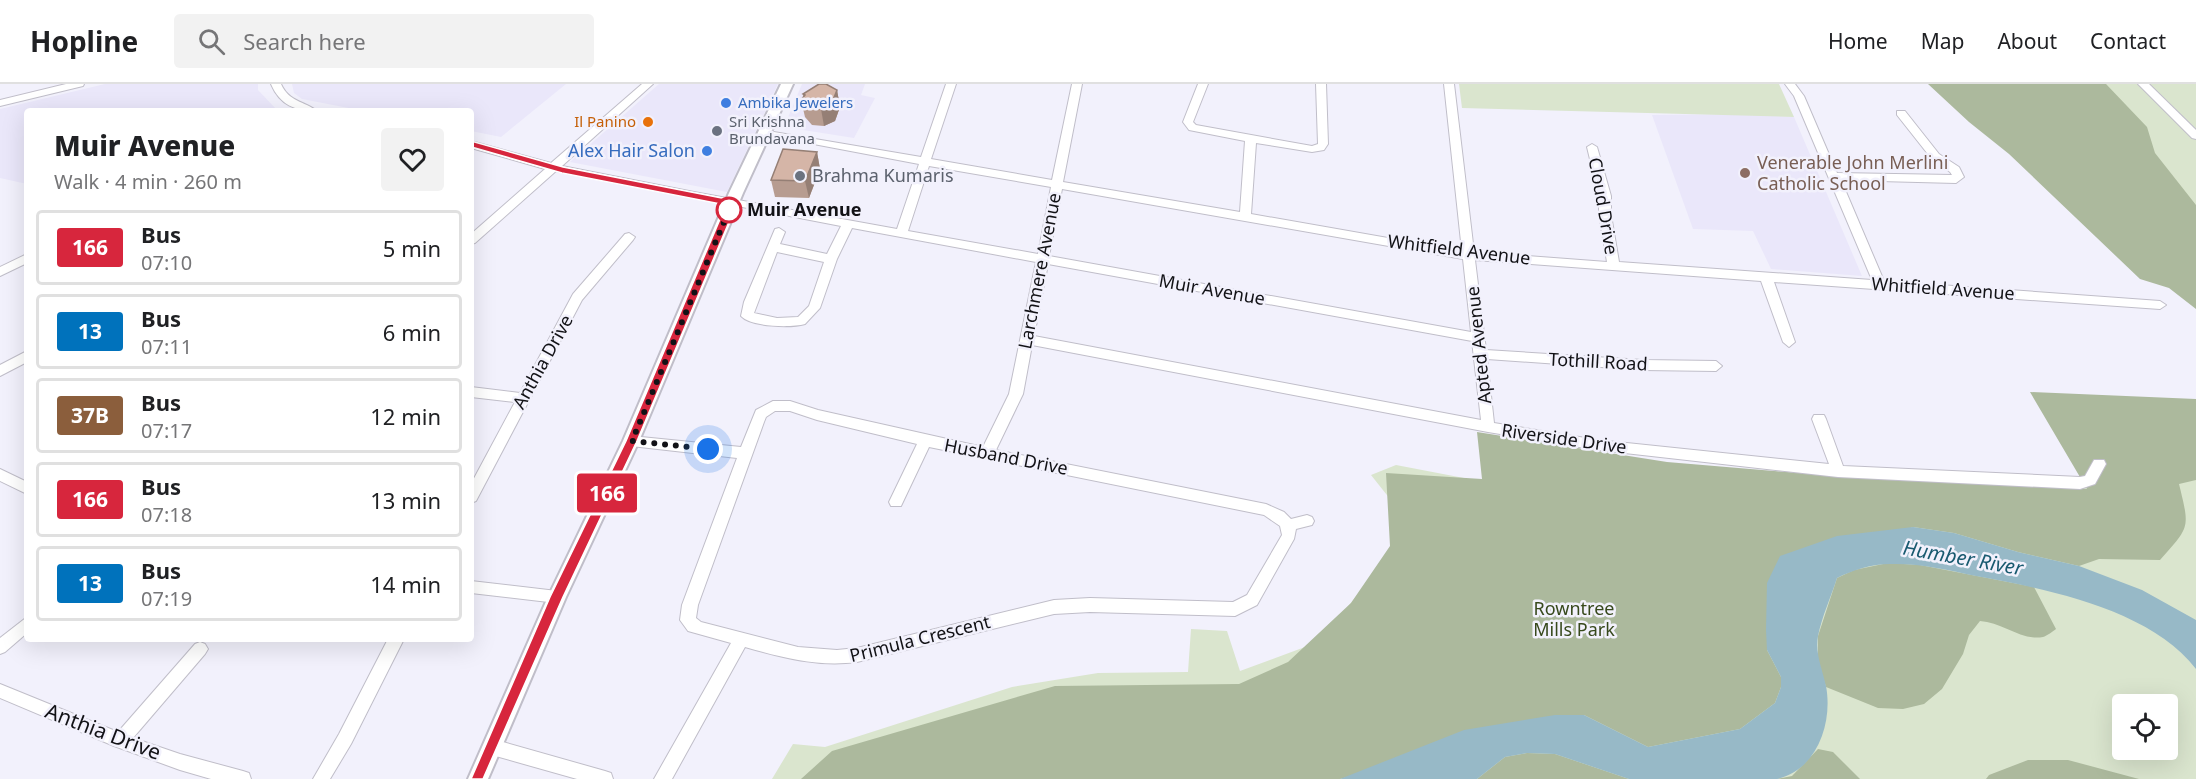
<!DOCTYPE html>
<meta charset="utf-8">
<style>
:root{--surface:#fff;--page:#f2f2f2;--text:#202124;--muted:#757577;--line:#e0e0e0}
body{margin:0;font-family:"Noto Sans",sans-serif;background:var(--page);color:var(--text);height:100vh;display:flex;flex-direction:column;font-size:22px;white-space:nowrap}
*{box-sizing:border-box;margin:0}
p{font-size:20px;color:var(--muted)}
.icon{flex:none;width:33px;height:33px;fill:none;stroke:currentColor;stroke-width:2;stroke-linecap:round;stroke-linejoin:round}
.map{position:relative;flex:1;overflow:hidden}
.panel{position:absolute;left:24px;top:24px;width:450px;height:534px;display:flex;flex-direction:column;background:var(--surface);border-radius:6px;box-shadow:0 6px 24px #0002}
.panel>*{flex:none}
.badge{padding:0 12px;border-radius:4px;font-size:21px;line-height:39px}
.fabs{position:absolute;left:2112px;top:610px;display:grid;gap:12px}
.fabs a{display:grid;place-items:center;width:66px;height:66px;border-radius:6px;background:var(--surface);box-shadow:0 6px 24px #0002;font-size:30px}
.you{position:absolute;width:30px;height:30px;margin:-15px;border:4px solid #fff;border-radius:50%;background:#1a73e8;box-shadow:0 0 0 9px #1a73e833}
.map>.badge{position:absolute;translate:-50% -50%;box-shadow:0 0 0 3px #fff}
.round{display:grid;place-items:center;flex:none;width:63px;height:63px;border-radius:6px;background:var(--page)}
.head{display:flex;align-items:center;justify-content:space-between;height:102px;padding:0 30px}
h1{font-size:28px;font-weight:800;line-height:45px}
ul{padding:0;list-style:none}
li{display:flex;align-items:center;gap:18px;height:75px;margin:0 12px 9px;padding:0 18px;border:3px solid var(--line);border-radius:6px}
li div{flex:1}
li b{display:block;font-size:22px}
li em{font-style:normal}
li .badge{min-width:66px;font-weight:700;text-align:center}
header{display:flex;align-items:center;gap:36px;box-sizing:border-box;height:84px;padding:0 30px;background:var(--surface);border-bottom:2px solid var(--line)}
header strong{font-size:28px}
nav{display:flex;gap:33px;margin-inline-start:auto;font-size:21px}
.search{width:420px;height:54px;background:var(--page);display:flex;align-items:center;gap:15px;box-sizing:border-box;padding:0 21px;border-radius:6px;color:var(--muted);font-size:22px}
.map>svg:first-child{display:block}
.built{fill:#eae7fa}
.green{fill:#dae5ce;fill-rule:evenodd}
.forest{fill:#acb99d}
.water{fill:#97b9c7}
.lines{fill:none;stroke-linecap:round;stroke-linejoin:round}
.minor-casing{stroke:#c0bec9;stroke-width:2}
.major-casing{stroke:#c0bec9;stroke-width:4}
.minor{fill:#fff;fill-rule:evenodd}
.major{fill:#fff;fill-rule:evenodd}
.wall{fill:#b79c90}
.shaded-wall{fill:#957f75}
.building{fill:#d5b5a7;stroke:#957f75;stroke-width:1.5}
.line{fill:#d7263d;stroke:#fff;stroke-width:1.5}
.walk{stroke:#121216;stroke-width:6;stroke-dasharray:0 10.8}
.shop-dot{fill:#3f7fe0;stroke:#f2f1fc;stroke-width:2}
.food-dot{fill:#e8710a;stroke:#f2f1fc;stroke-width:2}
.worship-dot{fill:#6b7280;stroke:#f2f1fc;stroke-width:2}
.education-dot{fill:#8d6e63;stroke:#f2f1fc;stroke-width:2}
.stop-dot{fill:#fff;stroke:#d7263d;stroke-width:3}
.labels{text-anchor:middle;stroke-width:5;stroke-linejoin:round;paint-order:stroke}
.far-shop-label{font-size:15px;fill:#366cbe;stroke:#f2f1fc;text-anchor:start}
.far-food-label{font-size:15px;fill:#c56008;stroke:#f2f1fc;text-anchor:end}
.far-worship-label{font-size:15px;fill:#5b616d;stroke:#f2f1fc;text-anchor:start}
.shop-label{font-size:18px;fill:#366cbe;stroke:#f2f1fc;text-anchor:end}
.education-label{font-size:18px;fill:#785e54;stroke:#f2f1fc;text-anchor:start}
.worship-label{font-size:18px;fill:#5b616d;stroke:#f2f1fc;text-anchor:start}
.street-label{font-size:18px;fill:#121216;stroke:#f2f1fc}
.stop-label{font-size:18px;font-weight:bold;fill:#121216;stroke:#f2f1fc;text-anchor:start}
.park-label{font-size:18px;fill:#37491c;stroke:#f2f1fc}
.water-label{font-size:20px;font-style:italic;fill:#195a70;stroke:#f2f1fc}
.near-street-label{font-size:21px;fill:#121216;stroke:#f2f1fc}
</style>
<header>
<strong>Hopline</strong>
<div class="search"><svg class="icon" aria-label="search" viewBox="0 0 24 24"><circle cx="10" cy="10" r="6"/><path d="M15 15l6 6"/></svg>Search here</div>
<nav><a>Home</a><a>Map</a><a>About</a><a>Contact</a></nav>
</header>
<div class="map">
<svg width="2196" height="695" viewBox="0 0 2196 695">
<rect width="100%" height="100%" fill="#f2f1fc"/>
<g class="built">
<path d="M105 0H258V6L277 26 281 27H27V100L0 94V25Z"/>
<path d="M292 0H566L501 53 471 47V27H364L302 15 294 9Z"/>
<path d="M659 0H778L727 108 570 78Z"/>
<path d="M802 0H865L861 11 875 14 854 54 784 43Z"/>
<path d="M1751 30 1794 33 1862 192 1771 185 1753 147 1693 145 1652 31Z"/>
</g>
<g class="green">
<path d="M1459 0H1779L1794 33 1462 24Z"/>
<path d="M1934 0H2196V222Z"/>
<path d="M1396 381 1490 399 1852 402 2196 396V695H772L793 660 825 663 1012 603 1098 589 1188 588 1191 545 1227 547 1240 587 1321 557 1397 460 1398 425 1371 391ZM2122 621H2168V666H2122Z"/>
</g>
<g class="forest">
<path d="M1928 0H2106L2147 43 2155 69 2196 121V225L2169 204 2140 195 2009 70 1969 38Z"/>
<path d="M2030 308 2196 315V396L2179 400C2190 445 2190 442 2160 476L2099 475 2079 482 2018 468 1954 449 1913 443 1767 500V566L1781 593V603L1775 619 1740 645 1648 663 1584 631 1340 695H801L832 667 1055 602 1239 600 1288 578 1351 519 1390 462 1386 389 1482 395 1477 348 1667 378 1847 393 2087 405Z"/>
<path d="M1888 479 1920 481 2034 503 2056 545C2053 547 2047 552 2043 553 2021 557 2002 538 1980 537L1969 551 1963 570 1942 605 1924 620 1903 625 1878 624 1826 603 1818 578V552L1837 494 1854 486Z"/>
<path d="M1818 665 1833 668 1860 695H1777L1792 692Z"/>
<path d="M1527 669 1555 670 1629 695H1477L1505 673Z"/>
<path d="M2028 676H2068L2139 695H1986L1989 691Z"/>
</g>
<path class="water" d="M1913 443 1954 449 2018 468 2079 482 2142 506 2196 536V585C2150 525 2046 505 1976 492 1948 486 1919 479 1890 480 1872 480 1853 486 1837 494 1831 513 1822 532 1818 552 1815 570 1822 584 1826 602 1833 639 1817 686 1777 695H1629L1555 670 1527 669 1505 673 1477 695H1340L1464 646 1555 631H1584L1648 663 1740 645 1775 619 1781 603V593L1767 566 1766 546 1767 499 1780 472 1837 452Z"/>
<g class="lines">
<defs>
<g id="minor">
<path d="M66 0H84L83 2 0 22V16Z"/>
<path d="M271 0H281C289 18 304 17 317 27 295 27 280 21 271 0Z"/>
<path d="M642 0H653L562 82 694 108 897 145 919 80 766 51 762 50V46L921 73 946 0H956L931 75 1052 96 1072 0H1082L1063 98 1240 128 1245 57 1189 46 1183 38 1198 0H1208L1193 38 1196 41 1312 62 1318 60 1316 0H1326L1328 60 1324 66 1312 68 1256 59 1251 130 1462 167 1444 0H1454L1474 168 1607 178 1599 131V112L1587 63 1592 60 1597 63 1611 112V131L1619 178 1872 196 1794 12 1785 0H1795L1804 12 1837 89 1952 91 1950 88 1931 74 1897 31V27H1905L1939 70 1959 83 1964 93 1956 99 1841 96 1884 197 2160 217 2166 221 2160 225 1774 198 1795 258 1789 263 1783 258 1761 197 1475 176 1486 266 1643 276 1716 277 1722 282 1716 287 1643 286 1487 275 1494 339 1598 356 1829 380 1812 335 1814 331H1824L1826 335 1843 382 2080 393 2085 392 2094 376H2104L2106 380 2095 400 2080 405 1838 393 1598 366 1488 348 1032 261 1023 310 996 366 1266 420 1284 428 1291 435 1307 431 1312 433 1314 437 1312 441 1296 445 1294 455 1257 521 1235 532 1090 528 1054 530 857 578C818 583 783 574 745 563L672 695H654L731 559 688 547 680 536 682 521 737 374 631 362 626 361 624 357 626 353 631 352 741 363 756 326 773 317H790L818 326 983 363 1009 310 1036 178 852 144 837 175 820 224 805 240C791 244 751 243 741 232L744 218 775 145 779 144 785 148 780 160 827 170 841 142 556 87 475 159 471 160V150L545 85 471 64V57L551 79ZM929 82 1051 103 1038 170 908 147ZM1062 105 1463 175 1471 248 1049 172ZM777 168 824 178 809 222 798 233 777 234 754 229ZM1048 180 1472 257 1481 336 1034 252ZM775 327H790L817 336 917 360 889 418 891 422H901L929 363 1264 431 1280 442 1282 451 1247 511 1233 518 1090 514 1054 516 857 564 837 566 798 563 701 538 696 534 698 521 764 338 766 333Z"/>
<path d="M2138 0H2149L2196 46V55L2192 54Z"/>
<path d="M629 149 635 153 633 156 582 216 476 417 471 419V400L515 318 471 313V303L520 309 573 210 625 150Z"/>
<path d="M27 170V179L0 192V183Z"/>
<path d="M27 267V278L0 292V281Z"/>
<path d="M0 385 27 398V410L0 397Z"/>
<path d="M471 497 557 507 562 508 565 513 562 518 557 519 471 509Z"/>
<path d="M27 533V549L5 568 0 570V554Z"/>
<path d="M388 555H404L351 660 330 695H313L339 650Z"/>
<path d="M200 558 205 560 208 565 205 570 133 654 180 670 243 687 249 689 251 695H211L180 686 114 662 0 614V600L118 648 195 560Z"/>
<path d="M492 655 605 687 611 689 613 695H577L492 671 486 668 484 663 486 658Z"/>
</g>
<path id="major" d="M781 0H793L743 109 639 357 566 513 488 695H468L548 513 623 357 729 109Z"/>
</defs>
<use href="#minor" class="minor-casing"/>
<use href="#major" class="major-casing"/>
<use href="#minor" class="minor"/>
<use href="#major" class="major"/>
</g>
<g class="wall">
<path d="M837 6 840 23 835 37 824 42 812 41 805 33 801 16 803 13V10Z"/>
<path d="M817 68 820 85 809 114 775 113 771 96Z"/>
</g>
<g class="shaded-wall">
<path d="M837 6 840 23 835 37 824 42 821 25Z"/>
<path d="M817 68 820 85 809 114 805 97Z"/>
</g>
<g class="building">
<path d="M819 0H826L837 6 831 21 821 25H809L801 16 805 11 803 10Z"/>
<path d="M783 65 817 68 805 97 771 96Z"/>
</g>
<path class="line" d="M471 57 563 83 732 116 737 119 637 357 563 513 483 695H471L550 513 626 357 726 121 562 89 468 62V58Z"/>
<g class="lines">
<path class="walk" d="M708 365 632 357 729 126"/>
</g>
<g class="shop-dot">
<circle cx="726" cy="19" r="6"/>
<circle cx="707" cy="67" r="6"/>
</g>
<circle class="food-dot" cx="648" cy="38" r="6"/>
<g class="worship-dot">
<circle cx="717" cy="47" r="6"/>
<circle cx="800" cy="92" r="6"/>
</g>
<circle class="education-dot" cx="1745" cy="89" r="6"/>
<circle class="stop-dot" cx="729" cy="126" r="12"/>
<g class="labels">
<g class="far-shop-label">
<text x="738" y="24">Ambika Jewelers</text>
</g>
<g class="far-food-label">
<text x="636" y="43">Il Panino</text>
</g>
<g class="far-worship-label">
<text x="729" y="43">Sri Krishna<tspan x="729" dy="17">Brundavana</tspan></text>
</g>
<g class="shop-label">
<text x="695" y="73">Alex Hair Salon</text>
</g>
<g class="education-label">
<text x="1757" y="85">Venerable John Merlini<tspan x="1757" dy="21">Catholic School</tspan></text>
</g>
<g class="worship-label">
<text x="812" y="98">Brahma Kumaris</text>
</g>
<g class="street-label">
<text transform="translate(1603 122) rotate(80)" y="6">Cloud Drive</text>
<text transform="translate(1459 166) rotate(7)" y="6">Whitfield Avenue</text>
<text transform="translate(1040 187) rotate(-79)" y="6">Larchmere Avenue</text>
<text transform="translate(1943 205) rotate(4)" y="6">Whitfield Avenue</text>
<text transform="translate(1212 206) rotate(10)" y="6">Muir Avenue</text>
<text transform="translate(1479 261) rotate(-96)" y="6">Apted Avenue</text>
<text transform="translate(543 278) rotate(-61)" y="6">Anthia Drive</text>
<text transform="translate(1598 278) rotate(3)" y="6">Tothill Road</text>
<text transform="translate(1564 355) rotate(8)" y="6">Riverside Drive</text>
<text transform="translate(1006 373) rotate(11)" y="6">Husband Drive</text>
<text transform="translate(920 555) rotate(-14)" y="6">Primula Crescent</text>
</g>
<g class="stop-label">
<text x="747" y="132">Muir Avenue</text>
</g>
<g class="park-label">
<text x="1574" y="531">Rowntree<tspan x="1574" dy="21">Mills Park</tspan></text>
</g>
<g class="water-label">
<text transform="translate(1963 474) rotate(10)" y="7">Humber River</text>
</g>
<g class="near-street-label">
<text transform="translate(103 648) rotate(21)" y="7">Anthia Drive</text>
</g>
</g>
</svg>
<div class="fabs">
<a><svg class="icon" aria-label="locate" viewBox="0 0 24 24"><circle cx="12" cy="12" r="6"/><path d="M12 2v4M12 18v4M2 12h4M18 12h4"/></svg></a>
</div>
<div class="you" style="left:708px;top:365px"></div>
<b class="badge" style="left:607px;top:409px;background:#d7263d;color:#fff">166</b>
<section class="panel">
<div class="head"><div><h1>Muir Avenue</h1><p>Walk · 4 min · 260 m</p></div><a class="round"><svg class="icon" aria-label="heart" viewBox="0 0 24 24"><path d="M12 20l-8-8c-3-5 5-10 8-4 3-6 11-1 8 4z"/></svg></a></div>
<ul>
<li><span class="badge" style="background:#d7263d;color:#fff">166</span><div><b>Bus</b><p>07:10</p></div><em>5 min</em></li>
<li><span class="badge" style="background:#0072bc;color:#fff">13</span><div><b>Bus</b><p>07:11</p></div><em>6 min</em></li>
<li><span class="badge" style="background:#8b5e3c;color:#fff">37B</span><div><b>Bus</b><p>07:17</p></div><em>12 min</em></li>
<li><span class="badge" style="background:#d7263d;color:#fff">166</span><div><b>Bus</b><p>07:18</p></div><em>13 min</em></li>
<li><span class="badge" style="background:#0072bc;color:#fff">13</span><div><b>Bus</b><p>07:19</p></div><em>14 min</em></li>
</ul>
</section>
</div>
